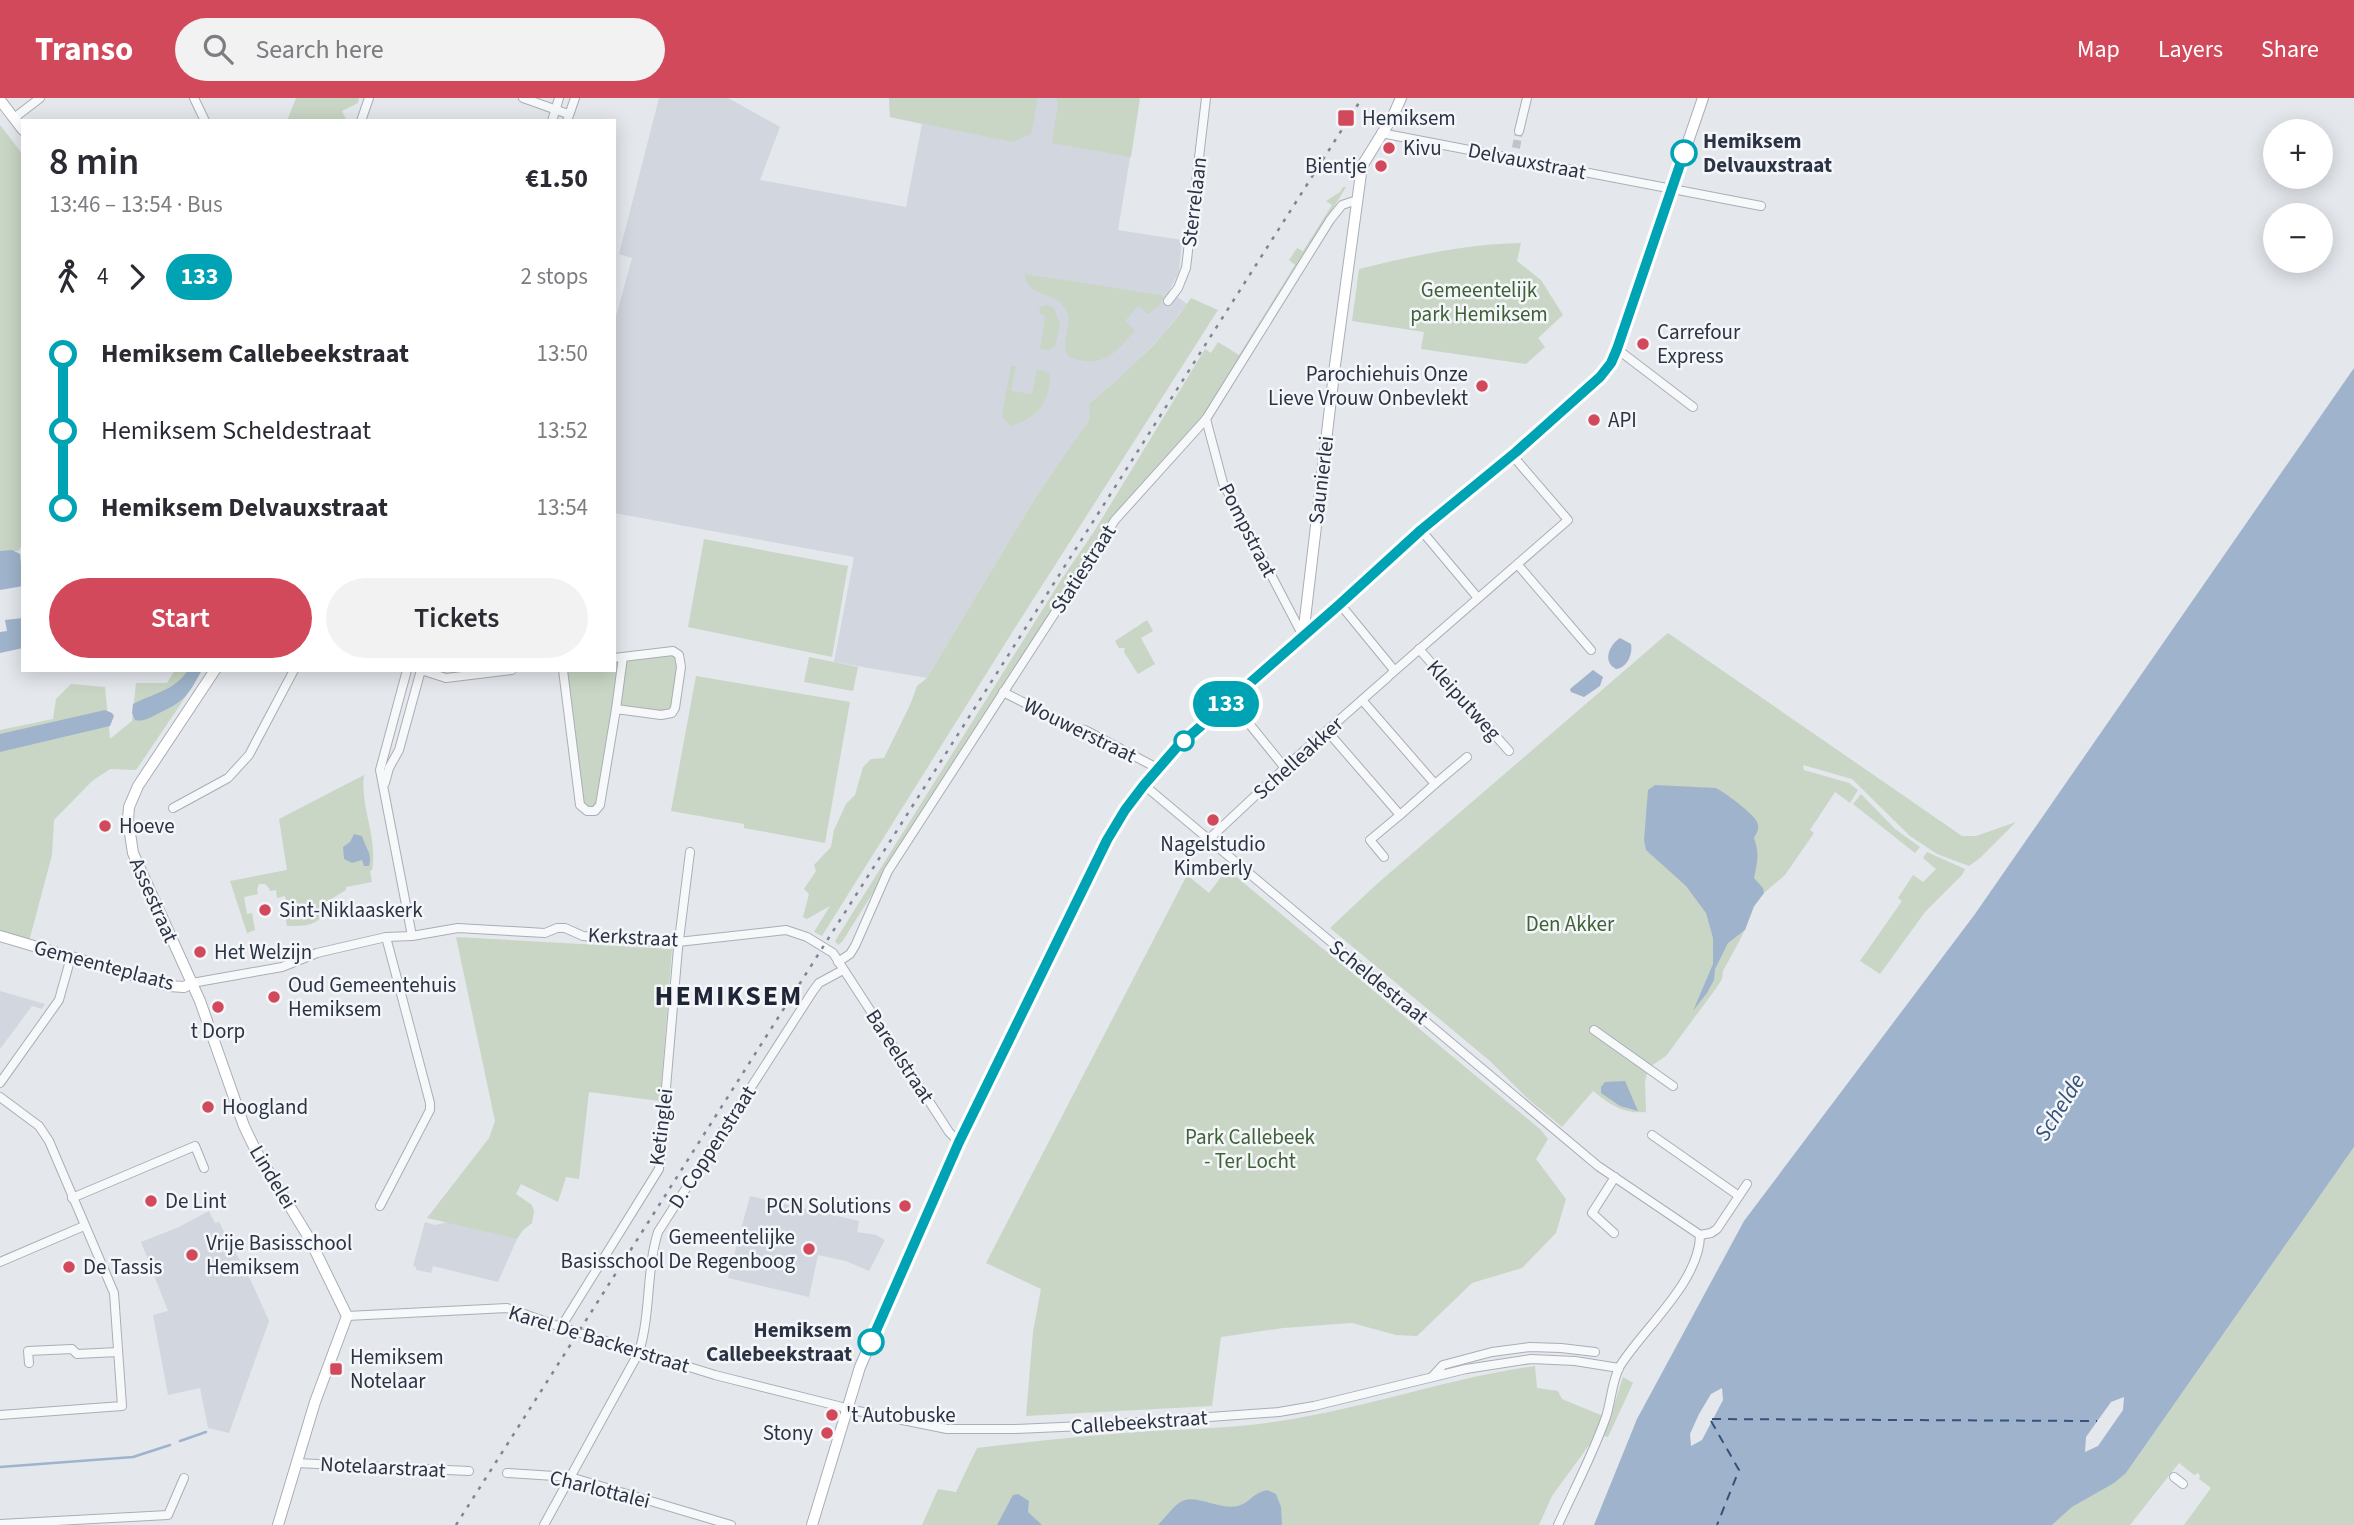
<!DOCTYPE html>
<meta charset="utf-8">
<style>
:root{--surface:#fff;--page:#f2f2f3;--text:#2b2b33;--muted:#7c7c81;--accent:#d1495b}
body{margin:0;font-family:"Source Sans 3",sans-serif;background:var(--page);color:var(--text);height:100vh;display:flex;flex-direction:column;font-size:26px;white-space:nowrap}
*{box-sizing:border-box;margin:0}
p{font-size:23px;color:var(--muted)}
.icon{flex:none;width:38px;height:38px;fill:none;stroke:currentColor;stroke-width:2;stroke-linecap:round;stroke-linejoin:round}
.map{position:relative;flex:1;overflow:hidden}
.sheet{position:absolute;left:21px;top:21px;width:595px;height:553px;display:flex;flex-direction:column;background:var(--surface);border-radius:0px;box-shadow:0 4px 18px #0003}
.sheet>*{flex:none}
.badge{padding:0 14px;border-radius:23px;font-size:24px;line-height:46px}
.fabs{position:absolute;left:2263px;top:21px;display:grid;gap:14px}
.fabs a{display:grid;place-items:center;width:70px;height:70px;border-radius:50%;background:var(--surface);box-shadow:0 4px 18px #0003;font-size:35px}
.map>.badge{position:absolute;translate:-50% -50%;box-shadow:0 0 0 4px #fff}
.legs{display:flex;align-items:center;gap:10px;height:77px;padding:0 28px;font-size:23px}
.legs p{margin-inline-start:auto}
.headline{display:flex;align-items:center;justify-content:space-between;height:119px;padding:0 28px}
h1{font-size:38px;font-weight:600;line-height:52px}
.button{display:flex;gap:14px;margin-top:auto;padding:14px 28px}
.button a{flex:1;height:80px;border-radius:42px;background:var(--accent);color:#fff;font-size:28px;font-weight:600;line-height:80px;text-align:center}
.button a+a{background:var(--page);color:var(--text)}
ul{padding:0 28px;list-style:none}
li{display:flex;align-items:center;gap:24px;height:77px;font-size:26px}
li i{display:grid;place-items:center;width:10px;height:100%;margin:0 9px;background:currentColor}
li i::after{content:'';width:18px;height:18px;margin:-9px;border:5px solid;border-radius:50%;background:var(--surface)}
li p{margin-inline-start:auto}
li:first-child i{background:linear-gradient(#0000 50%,currentColor 0)}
li:last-child i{background:linear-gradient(currentColor 50%,#0000 0)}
header{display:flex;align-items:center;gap:42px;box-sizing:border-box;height:98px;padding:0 35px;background:var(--accent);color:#fff}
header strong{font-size:33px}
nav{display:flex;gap:38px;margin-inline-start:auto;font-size:24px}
.search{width:490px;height:63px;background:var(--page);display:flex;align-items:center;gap:18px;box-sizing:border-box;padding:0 24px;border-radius:38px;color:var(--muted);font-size:26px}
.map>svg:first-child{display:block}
.built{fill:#d2d6de}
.green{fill:#c9d6c5}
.water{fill:#9fb4cc}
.pier{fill:#e4e7ec}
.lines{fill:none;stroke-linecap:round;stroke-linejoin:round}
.stream{stroke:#9fb4cc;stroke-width:2.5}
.ferry{stroke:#34527a;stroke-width:2;stroke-dasharray:9 7;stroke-linecap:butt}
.street-tunnel{stroke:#bfc3cb;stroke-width:8;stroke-dasharray:8 4;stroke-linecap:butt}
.street-casing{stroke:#a9aeb7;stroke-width:10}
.secondary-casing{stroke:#a9aeb7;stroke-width:12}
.street{stroke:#f7f8fa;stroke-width:8}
.secondary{stroke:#fff;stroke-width:10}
.rail{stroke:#7d8696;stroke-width:2.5;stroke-dasharray:3.5 7;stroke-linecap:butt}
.line-1-casing{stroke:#fff;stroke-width:16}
.line-1{stroke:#00a3b4;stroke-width:10}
.poi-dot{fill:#d1495b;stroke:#f4f6f9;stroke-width:2.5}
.stop-1-dot{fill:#fff;stroke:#00a3b4;stroke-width:3.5}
.labels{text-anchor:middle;stroke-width:5;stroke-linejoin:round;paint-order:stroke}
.poi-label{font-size:21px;fill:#2b3445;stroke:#f4f6f9;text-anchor:start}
.stop-label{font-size:21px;font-weight:bold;fill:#2b3445;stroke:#f4f6f9;text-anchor:start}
.street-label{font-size:21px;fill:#2b3445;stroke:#f4f6f9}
.park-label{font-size:21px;fill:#3f6138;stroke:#f4f6f9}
.water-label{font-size:23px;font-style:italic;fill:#34527a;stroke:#f4f6f9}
.district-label{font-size:28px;font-weight:bold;letter-spacing:2px;fill:#1d2536;stroke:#f4f6f9}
</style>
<header>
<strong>Transo</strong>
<div class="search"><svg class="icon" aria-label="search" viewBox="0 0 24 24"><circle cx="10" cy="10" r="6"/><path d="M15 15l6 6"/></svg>Search here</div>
<nav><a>Map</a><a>Layers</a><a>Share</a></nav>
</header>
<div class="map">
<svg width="2354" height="1427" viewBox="0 0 2354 1427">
<rect width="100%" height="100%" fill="#e4e7ec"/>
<g class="built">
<path d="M659 0H728L780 29 760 82 906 109 922 26 890 19 889 0H1140L1118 132 1182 142 1179 174 1169 193 1187 206 1166 233 1131 270 1091 304V321L1037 397 927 580 834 564 854 459 614 415V226L632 160 619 156Z"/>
<path d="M0 893 45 906 42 911 32 908 0 951Z"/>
<path d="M750 1098 859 1123 857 1134 876 1137 885 1142 869 1173 846 1163 818 1157 809 1199 728 1180Z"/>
<path d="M209 1113 215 1125 219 1124 252 1185 269 1223 229 1335 208 1330 200 1290 168 1297 153 1217 168 1213 141 1144 179 1129Z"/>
<path d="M425 1124 435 1127 447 1124 517 1141 498 1184 433 1168 431 1175 416 1172V1169L413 1168Z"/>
</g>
<g class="green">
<path d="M296 0H359L358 5 342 13 347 23H287Z"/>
<path d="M889 0H1038L1031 36 1013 44 890 19Z"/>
<path d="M1056 0H1140L1131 59 1052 45 1058 6Z"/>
<path d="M0 27 23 57V446L18 453H0Z"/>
<path d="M1343 89H1346L1255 238 1204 317 1115 418 1007 581 842 844 838 847 835 843 1061 482 1095 432 1205 251 1211 255 1218 244 1239 257 1295 167 1289 162 1297 150 1303 153 1332 107 1326 103 1340 94Z"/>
<path d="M1521 145 1517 163 1541 182 1563 217 1538 240 1545 249 1526 266 1421 251 1424 234 1352 223 1359 171C1412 158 1466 146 1521 145Z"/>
<path d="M1025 176 1161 197 1164 200 1158 209 1148 216 1138 208 1125 223 1135 232C1115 257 1100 272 1068 258 1059 243 1075 226 1065 210 1054 193 1026 199 1025 176Z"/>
<path d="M1191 200 1218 212 1013 533 822 838 814 834 830 808 807 821 803 819 809 796 804 791 816 773 814 767 831 749 834 732 846 706 855 697 863 669 871 661 884 660 910 607 917 588 927 580 1037 397 1090 321 1089 308 1091 304C1128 273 1164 241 1191 200Z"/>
<path d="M1048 207 1054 210 1060 227 1055 249 1048 252 1040 251 1045 218 1039 216 1040 209Z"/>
<path d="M1011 268H1016L1011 293 1032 296 1037 271 1048 275 1050 278C1049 306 1038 319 1011 328L1002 318Z"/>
<path d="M704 441 848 468 832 559 688 529Z"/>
<path d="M1147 522 1153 533 1141 540 1155 566 1138 576 1124 554 1125 550H1119L1115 543Z"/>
<path d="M1668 535 1962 738H1976L2016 724 1980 760 1969 768 1937 756 1910 738 1852 681 1803 667 1804 672 1849 685 1858 692 1850 705 1835 694 1810 732 1814 735 1785 777 1764 795 1754 809 1741 840 1723 873 1722 881 1717 889 1666 958 1648 970 1645 984 1646 1014C1624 1016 1610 1007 1593 993L1562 1029 1528 1001 1490 963 1330 830 1378 785Z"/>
<path d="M667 553 679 557 672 615 616 611 595 713 583 710 563 572H614V560Z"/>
<path d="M809 559 858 569 853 593 804 584Z"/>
<path d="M175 572H201L193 588 136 672 110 671 92 683 54 722 52 757 28 847 0 838V632L53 621 56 601 71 586 105 589 110 641 132 623 136 585H167Z"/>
<path d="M696 578 850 604 825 745 744 730V726L671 713Z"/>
<path d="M364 677C360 709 378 740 372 772L370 773 372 784 346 789V792L326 804C324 809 323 816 320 820 313 829 297 828 287 828L283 809 287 808 285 798 277 800 276 792 270 793 269 790 265 786H259L257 792 258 796 244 799 247 816 252 815 255 832 247 835 230 783 287 772 279 721Z"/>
<path d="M1861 696 1895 731 1920 749 1915 755 1853 706Z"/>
<path d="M1927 754 1965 771 1962 777 1925 814 1880 876 1860 863 1902 803 1898 800 1913 777 1923 784 1936 771 1923 760Z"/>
<path d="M1227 771 1541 1032 1548 1041 1536 1061 1566 1101 1556 1135 1522 1170 1472 1185 1417 1238 1396 1237 1352 1225 1283 1230 1221 1239 1212 1308 1026 1318 1033 1234 1041 1191 986 1165 1187 777 1209 795Z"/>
<path d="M456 839 672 851 660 1003 589 994 579 1081 566 1079 558 1104 521 1086 516 1096 532 1107 534 1113 532 1125 523 1132 517 1141 427 1120 489 1040 495 1023Z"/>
<path d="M2354 1049V1427H2184L2211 1390 2199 1381 2200 1378 2198 1375 2194 1377 2179 1365 2130 1427H2052L2072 1409 2126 1375Z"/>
<path d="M1535 1268 1537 1290 1558 1293 1562 1301 1603 1318 1592 1343 1552 1398 1539 1427H922L938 1391 956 1394 977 1350C1035 1343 1094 1337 1152 1333 1195 1331 1238 1330 1280 1323 1367 1310 1449 1280 1535 1268Z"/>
<path d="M1623 1279 1633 1285 1608 1339 1604 1338Z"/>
</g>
<g class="water">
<path d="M2354 270V1049L2126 1375 2114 1385 2072 1409 2052 1427H1594L1637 1321 1744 1123 1975 816Z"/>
<path d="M12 452 20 456 23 488 0 492V453Z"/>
<path d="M23 520V550L0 555V534L7 533 5 522Z"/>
<path d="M1620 540 1631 546C1633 556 1627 570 1616 571 1602 564 1609 547 1620 540Z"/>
<path d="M188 572H202C187 599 185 603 157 616 150 620 143 624 135 622L132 615 133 606C152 596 176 592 188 572Z"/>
<path d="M1593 572 1603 579 1600 588 1584 599 1571 594 1570 591Z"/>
<path d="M105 612 112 615 114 618 110 628 0 654V636Z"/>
<path d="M1655 687 1716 690C1724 694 1753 715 1757 724 1760 730 1757 735 1754 740 1760 756 1757 765 1754 780L1763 790 1764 795 1754 808 1745 832 1728 845 1715 871 1714 882 1707 895 1693 913 1713 866V840L1706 815 1686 788 1646 752 1644 742 1648 692Z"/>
<path d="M354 736 362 738C365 749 373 756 369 768H364L362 762 352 765 344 761 343 749 350 744Z"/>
<path d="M1625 983 1638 1013 1620 1008 1601 995V989L1605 984Z"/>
<path d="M1267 1392 1276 1396 1281 1409 1282 1427H1158C1165 1420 1174 1407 1182 1403 1196 1396 1219 1412 1238 1408 1249 1405 1253 1395 1267 1392Z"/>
<path d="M1018 1396 1029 1403 1028 1414 1042 1427H997L1013 1397Z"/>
</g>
<g class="pier">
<path d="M1722 1290 1723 1302 1702 1342 1691 1348 1690 1336 1699 1316 1711 1296Z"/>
<path d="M2124 1299 2123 1312 2098 1348 2085 1354 2086 1339 2111 1304Z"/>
</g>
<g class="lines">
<g class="stream">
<path d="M180 1343 206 1334"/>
<path d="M0 1369 133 1359 170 1347"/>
</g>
<g class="ferry">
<path d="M1712 1321 2097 1323"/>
<path d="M1711 1323 1739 1372 1717 1427"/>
</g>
<path class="street-tunnel" d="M1516 50 1519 33"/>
<defs>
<g id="street">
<path d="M194 0 205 23"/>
<path d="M523 0 568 16"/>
<path d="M14 20 40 0"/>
<path d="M361 23 369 0"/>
<path d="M552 23 559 0"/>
<path d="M567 23 575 0"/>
<path d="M1519 33 1527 0"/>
<path d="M1381 35 1761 108"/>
<path d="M1168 203 1178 190 1186 170 1206 0"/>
<path d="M1617 251 1693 309"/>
<path d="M1206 321 1223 385 1303 538"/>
<path d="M1421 432 1478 500"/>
<path d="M1518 467 1591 552"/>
<path d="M1340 506 1394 572"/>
<path d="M1419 551 1509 653"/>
<path d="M407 572 380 672 412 838"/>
<path d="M421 572 446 580 512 572"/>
<path d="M563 572 580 707 587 713H595L600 707 616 611 661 617 672 615 675 610 681 569 679 557 673 553 614 560"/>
<path d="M1391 576 1568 422 1512 357"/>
<path d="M1003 594 1072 629 1085 632 1157 670"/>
<path d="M1230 602 1285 670"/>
<path d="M616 611 623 559"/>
<path d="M1328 634 1400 717 1435 686 1362 602"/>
<path d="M385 685 389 670 399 652 421 572"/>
<path d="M1435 686 1467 659"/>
<path d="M1144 687 1598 1068 1700 1137"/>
<path d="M173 710 228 680 249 657 294 572"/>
<path d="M1208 742 1288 667 1388 579"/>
<path d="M1384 759 1370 742 1400 717"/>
<path d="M838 864 850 856 855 848 888 773 1115 422 1206 321 1330 122 1342 107 1357 102"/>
<path d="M192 885 282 869 317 855 386 839 412 838 458 830 545 835 557 830H565L583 838 669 845 786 832 807 839 833 855 949 1034 959 1044"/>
<path d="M1594 932 1673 988"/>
<path d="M0 985 59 902 71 859"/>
<path d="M0 999 39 1028 49 1043 114 1195 122 1308 0 1317"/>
<path d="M1652 1037 1739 1098"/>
<path d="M72 1100 195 1048 204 1070"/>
<path d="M380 1108 430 1012V1005L386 839"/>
<path d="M1614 1135 1592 1115 1615 1079"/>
<path d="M1700 1137 1711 1135 1717 1131 1747 1086"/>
<path d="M0 1164 84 1128"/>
<path d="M347 1218 507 1210 561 1229 715 1277 858 1313 947 1331H1015L1084 1328 1279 1314 1314 1308 1466 1271 1531 1261 1575 1263 1619 1270"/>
<path d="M561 1229 659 1071 678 850 690 754"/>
<path d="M29 1265 28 1253 72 1251 77 1256 118 1254"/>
<path d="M1432 1279 1443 1267 1492 1254 1530 1249 1561 1250 1595 1254"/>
<path d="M296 1365 469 1373"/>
<path d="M507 1375 570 1379 731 1427"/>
<path d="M2174 1379 2183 1386"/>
<path d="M0 1426 168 1417 184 1380"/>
<path d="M544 1427 639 1254C651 1215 646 1173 658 1134L813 893 819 885 843 872"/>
<path d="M1558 1427C1574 1392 1593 1356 1606 1319 1611 1304 1612 1282 1620 1268 1643 1231 1700 1183 1700 1137"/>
</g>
<g id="secondary">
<path d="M0 2 23 32"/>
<path d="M1303 538 1335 267 1362 68 1393 18 1401 0"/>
<path d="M215 572 138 688 129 709 128 722 133 755 200 903 244 1028 256 1053 309 1140 347 1218 315 1304 278 1427"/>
<path d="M0 838 169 888 184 889 192 885"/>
<path d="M812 1427 860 1269 959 1044 1113 730 1157 670 1177 649 1340 506 1421 432 1516 354 1600 279 1611 265 1617 251 1703 0"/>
</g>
</defs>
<use href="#street" class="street-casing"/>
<use href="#secondary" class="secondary-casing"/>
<use href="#street" class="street"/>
<use href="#secondary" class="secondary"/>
<path class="rail" d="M456 1427 1362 0"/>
</g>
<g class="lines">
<defs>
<path id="line-1" d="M871 1244 959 1044 1107 742 1125 712 1144 687 1177 649 1340 506 1421 432 1516 354 1600 279 1611 265 1617 251 1684 55"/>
</defs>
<use href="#line-1" class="line-1-casing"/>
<use href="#line-1" class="line-1"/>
</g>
<g class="poi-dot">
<rect x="1337" y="11" width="18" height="18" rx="3.5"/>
<circle cx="1389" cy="50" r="7"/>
<circle cx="1381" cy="68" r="7"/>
<circle cx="1643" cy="246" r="7"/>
<circle cx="1482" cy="288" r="7"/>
<circle cx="1594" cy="322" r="7"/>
<circle cx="1213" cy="722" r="7"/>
<circle cx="105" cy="728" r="7"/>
<circle cx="265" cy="812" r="7"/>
<circle cx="200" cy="854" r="7"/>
<circle cx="274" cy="899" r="7"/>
<circle cx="218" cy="909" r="7"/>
<circle cx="208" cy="1009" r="7"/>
<circle cx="151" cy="1103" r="7"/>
<circle cx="905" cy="1108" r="7"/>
<circle cx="809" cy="1151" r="7"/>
<circle cx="192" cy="1157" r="7"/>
<circle cx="69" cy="1169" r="7"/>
<rect x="329" y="1264" width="14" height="14" rx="3.5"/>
<circle cx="832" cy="1317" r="7"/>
<circle cx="827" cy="1335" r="7"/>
</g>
<g class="stop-1-dot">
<circle cx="1684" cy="55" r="12"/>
<circle cx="1184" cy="643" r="9"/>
<circle cx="871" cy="1244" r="12"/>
</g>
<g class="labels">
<g class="poi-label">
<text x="1362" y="27">Hemiksem</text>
<text x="1403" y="57">Kivu</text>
<text x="1367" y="75" text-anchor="end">Bientje</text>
<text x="1657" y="241">Carrefour<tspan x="1657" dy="24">Express</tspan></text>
<text x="1468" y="283" text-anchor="end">Parochiehuis Onze<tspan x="1468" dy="24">Lieve Vrouw Onbevlekt</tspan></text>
<text x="1608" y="329">API</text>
<text x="119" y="735">Hoeve</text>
<text x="1213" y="753" text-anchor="middle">Nagelstudio<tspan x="1213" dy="24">Kimberly</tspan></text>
<text x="279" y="819">Sint-Niklaaskerk</text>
<text x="214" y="861">Het Welzijn</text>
<text x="288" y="894">Oud Gemeentehuis<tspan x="288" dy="24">Hemiksem</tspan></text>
<text x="218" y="940" text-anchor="middle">t Dorp</text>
<text x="222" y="1016">Hoogland</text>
<text x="165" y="1110">De Lint</text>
<text x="891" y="1115" text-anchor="end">PCN Solutions</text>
<text x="795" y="1146" text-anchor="end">Gemeentelijke<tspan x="795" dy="24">Basisschool De Regenboog</tspan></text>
<text x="206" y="1152">Vrije Basisschool<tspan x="206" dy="24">Hemiksem</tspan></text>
<text x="83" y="1176">De Tassis</text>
<text x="350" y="1266">Hemiksem<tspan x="350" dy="24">Notelaar</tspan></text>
<text x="846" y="1324">'t Autobuske</text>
<text x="813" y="1342" text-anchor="end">Stony</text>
</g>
<g class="stop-label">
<text x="1703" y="50">Hemiksem<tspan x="1703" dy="24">Delvauxstraat</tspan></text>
<text x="852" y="1239" text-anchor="end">Hemiksem<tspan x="852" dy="24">Callebeekstraat</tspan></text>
</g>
<g class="street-label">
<text transform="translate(1527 63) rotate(11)" y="7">Delvauxstraat</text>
<text transform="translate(1194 104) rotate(-83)" y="7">Sterrelaan</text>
<text transform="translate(1321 382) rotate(-83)" y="7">Saunierlei</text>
<text transform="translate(1248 432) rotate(63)" y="7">Pompstraat</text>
<text transform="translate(1083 471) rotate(-57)" y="7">Statiestraat</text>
<text transform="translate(1464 602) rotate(48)" y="7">Kleiputweg</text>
<text transform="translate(1080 632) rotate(26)" y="7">Wouwerstraat</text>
<text transform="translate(1298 660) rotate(-42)" y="7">Schelleakker</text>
<text transform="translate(154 802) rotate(66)" y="7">Assestraat</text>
<text transform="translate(633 839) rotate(3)" y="7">Kerkstraat</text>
<text transform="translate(104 867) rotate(15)" y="7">Gemeenteplaats</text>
<text transform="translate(1379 884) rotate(39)" y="7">Scheldestraat</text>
<text transform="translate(900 958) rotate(57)" y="7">Bareelstraat</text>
<text transform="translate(661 1029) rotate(-83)" y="7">Ketinglei</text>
<text transform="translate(712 1049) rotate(-57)" y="7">D. Coppenstraat</text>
<text transform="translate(273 1079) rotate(59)" y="7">Lindelei</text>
<text transform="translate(599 1241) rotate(17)" y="7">Karel De Backerstraat</text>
<text transform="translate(1139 1324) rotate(-4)" y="7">Callebeekstraat</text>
<text transform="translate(383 1369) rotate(3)" y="7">Notelaarstraat</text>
<text transform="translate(600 1391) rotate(14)" y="7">Charlottalei</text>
</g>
<g class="park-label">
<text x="1479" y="199">Gemeentelijk<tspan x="1479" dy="24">park Hemiksem</tspan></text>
<text x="1570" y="833">Den Akker</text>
<text x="1250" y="1046">Park Callebeek<tspan x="1250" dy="24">- Ter Locht</tspan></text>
</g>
<g class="water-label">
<text transform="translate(2059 1009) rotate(-58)" y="8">Schelde</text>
</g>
<g class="district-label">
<text x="729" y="907">HEMIKSEM</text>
</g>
</g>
</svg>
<div class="fabs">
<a>+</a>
<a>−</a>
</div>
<b class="badge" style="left:1226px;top:606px;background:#00a3b4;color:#fff">133</b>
<section class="sheet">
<div class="headline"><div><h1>8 min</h1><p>13:46 – 13:54 · Bus</p></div><b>€1.50</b></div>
<div class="legs"><svg class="icon" aria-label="walk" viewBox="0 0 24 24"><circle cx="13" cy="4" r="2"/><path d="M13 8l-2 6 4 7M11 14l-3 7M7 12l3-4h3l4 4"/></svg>4<svg class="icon" aria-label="forward" viewBox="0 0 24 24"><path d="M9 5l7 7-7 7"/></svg><b class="badge" style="background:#00a3b4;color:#fff">133</b><p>2 stops</p></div>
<ul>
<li><i style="color:#00a3b4"></i><b>Hemiksem Callebeekstraat</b><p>13:50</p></li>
<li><i style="color:#00a3b4"></i><span>Hemiksem Scheldestraat</span><p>13:52</p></li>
<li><i style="color:#00a3b4"></i><b>Hemiksem Delvauxstraat</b><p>13:54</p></li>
</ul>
<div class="button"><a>Start</a><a>Tickets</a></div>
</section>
</div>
